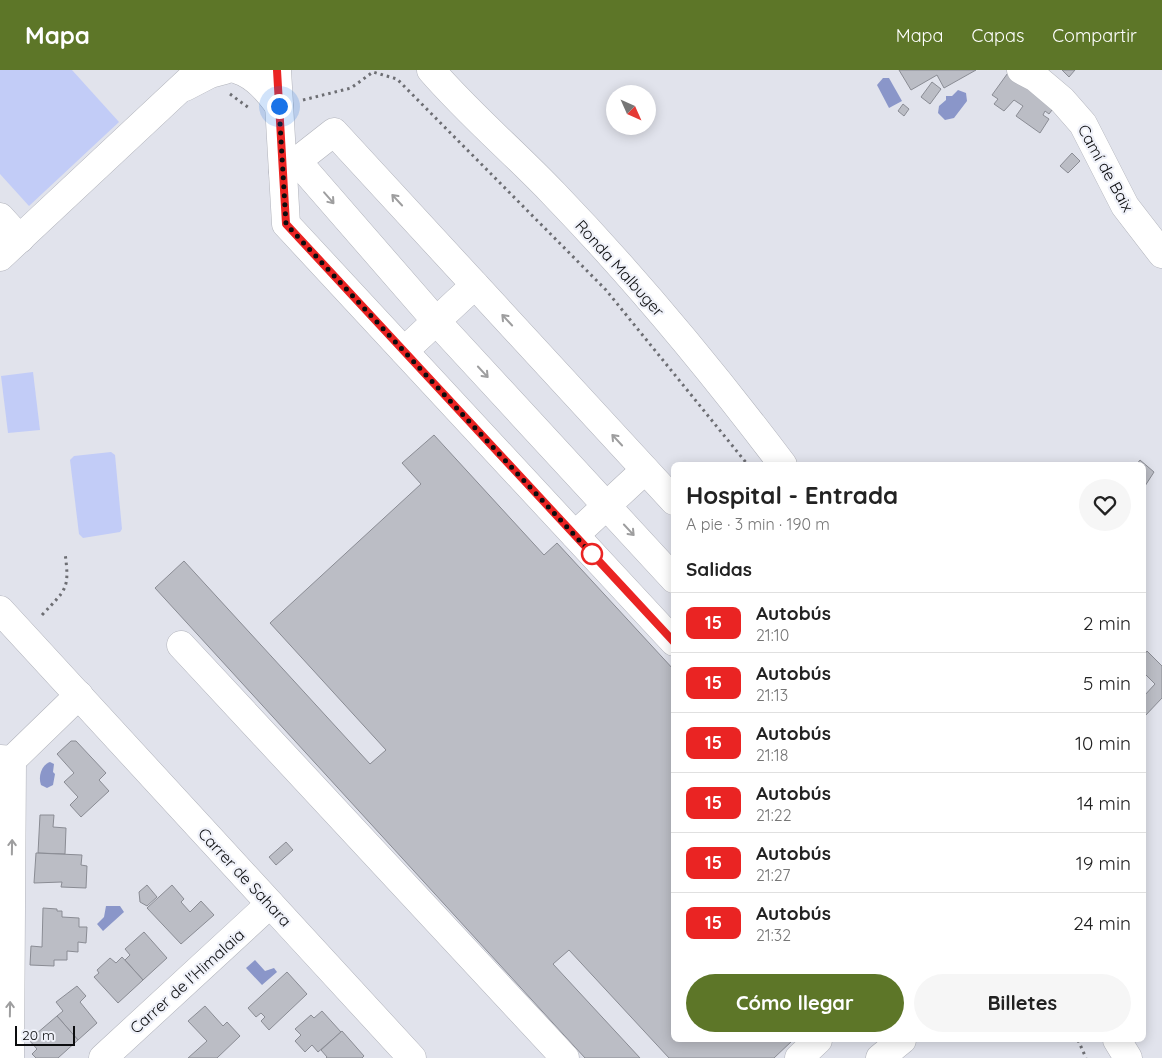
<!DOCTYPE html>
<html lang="es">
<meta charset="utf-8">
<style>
:root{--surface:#fff;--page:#f6f6f6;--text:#222;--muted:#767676;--line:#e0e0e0;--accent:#5d7628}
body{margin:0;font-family:Quicksand,sans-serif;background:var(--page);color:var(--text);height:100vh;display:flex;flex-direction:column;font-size:19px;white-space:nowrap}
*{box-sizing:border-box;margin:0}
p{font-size:16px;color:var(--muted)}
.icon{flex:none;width:28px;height:28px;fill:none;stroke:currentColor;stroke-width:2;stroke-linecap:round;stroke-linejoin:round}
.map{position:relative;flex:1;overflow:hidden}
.panel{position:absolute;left:671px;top:392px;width:475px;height:580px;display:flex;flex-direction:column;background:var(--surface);border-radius:8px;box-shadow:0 2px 12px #0003}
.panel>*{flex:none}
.badge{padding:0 10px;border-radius:8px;font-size:18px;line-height:32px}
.needle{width:32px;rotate:135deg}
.buttons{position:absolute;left:606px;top:15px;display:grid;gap:10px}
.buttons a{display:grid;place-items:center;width:50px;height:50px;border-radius:50%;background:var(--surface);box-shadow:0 2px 12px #0003;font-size:25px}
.scale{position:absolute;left:15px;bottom:12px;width:60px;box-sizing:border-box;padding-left:5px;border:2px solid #0c0d0f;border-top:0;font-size:14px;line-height:18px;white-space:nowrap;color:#0c0d0f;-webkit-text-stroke:4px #eff1f9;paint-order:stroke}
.you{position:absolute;width:25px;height:25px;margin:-12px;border:4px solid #fff;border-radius:50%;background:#1a73e8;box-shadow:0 0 0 8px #1a73e833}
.map>.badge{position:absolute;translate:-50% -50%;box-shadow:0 0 0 2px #fff}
h2{padding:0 15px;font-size:19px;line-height:45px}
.round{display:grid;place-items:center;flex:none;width:52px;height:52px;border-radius:26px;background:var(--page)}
.summary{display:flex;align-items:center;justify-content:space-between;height:85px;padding:0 15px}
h1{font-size:24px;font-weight:700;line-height:38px}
.cta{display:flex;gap:10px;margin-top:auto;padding:10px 15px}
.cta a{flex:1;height:58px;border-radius:30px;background:var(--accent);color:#fff;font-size:20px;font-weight:700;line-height:58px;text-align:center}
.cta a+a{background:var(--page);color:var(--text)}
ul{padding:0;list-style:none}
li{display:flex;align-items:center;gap:15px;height:60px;padding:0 15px;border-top:1px solid var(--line)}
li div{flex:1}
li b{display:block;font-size:19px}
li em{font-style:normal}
li .badge{min-width:55px;font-weight:700;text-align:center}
header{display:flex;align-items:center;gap:30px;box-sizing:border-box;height:70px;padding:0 25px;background:var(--accent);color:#fff}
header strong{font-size:24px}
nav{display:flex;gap:28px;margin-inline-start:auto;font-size:18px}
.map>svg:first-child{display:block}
.green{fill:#c2ccf7}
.water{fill:#8a96c9}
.building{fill:#bbbdc5;stroke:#8a8c94}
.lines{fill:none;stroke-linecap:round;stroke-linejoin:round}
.minor-casing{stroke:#b1b3bb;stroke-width:29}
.path{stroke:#6d6e73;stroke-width:3;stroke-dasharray:2.5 4;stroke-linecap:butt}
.minor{stroke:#fff;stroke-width:28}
.oneway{stroke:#9e9e9f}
.line-casing{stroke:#fff;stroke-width:11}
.line{stroke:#ea2423;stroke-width:8}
.walk{stroke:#0c0d0f;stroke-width:5;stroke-dasharray:0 9}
.stop-dot{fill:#fff;stroke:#ea2423;stroke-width:2.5}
.labels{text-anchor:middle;stroke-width:4.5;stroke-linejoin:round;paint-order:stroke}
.street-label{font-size:16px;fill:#0c0d0f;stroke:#eff1f9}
</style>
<header>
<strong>Mapa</strong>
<nav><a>Mapa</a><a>Capas</a><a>Compartir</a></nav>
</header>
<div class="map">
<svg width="1162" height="988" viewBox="0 0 1162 988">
<rect width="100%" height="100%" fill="#e1e3ec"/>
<g class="green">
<path d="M0 0H72L119 52 29 136 0 104Z"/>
<path d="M33 302 40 360 8 363 1 306Z"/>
<path d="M111 382 115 385 122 459 120 462 83 468 79 464 70 390 74 386Z"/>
</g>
<g class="water">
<path d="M883 8H889L902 31 889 38 877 15Z"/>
<path d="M958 20 966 23 967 31 954 48 945 50 938 43 939 36 946 30V26H952Z"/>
<path d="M50 692 54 694 53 702 55 704 53 715 47 718 41 715C38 707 41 695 50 692Z"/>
<path d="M106 836H120L124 842 103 861 97 854 104 847Z"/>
<path d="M255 890 265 901 274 898 277 902 262 915 246 898Z"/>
</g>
<g class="building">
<path d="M899 0H976L944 18 937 5 911 20Z"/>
<path d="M1010 0 1055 36 1049 44 1045 41 1043 45 1049 49 1040 63 1016 46 1023 36 1014 30 1004 41 994 34 998 29 992 25Z"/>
<path d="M1062 0H1075L1069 7Z"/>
<path d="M932 12 941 19 930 34 921 27Z"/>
<path d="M903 34 909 39 904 46 898 41Z"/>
<path d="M1072 83 1080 91 1068 103 1060 96Z"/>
<path d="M434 365 544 485 557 473 674 600V970H793L774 988H669L569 880 553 894 640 988H585L155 518 184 491 370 694 386 680 270 553 421 414 402 393Z"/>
<path d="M1140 390 1154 402 1145 416 1144 395H1136Z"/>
<path d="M1147 581 1162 596V628L1144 647V626L1155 614 1144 603V585Z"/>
<path d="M71 671H76L106 703 99 710 109 721 81 747 70 735 78 727 64 712 74 703 57 684Z"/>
<path d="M40 745H54L53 757 66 758 65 784 38 783Z"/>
<path d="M286 772 293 780 276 795 269 787Z"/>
<path d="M36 783 82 785 81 795 87 796 86 818 61 817 62 812 34 813Z"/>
<path d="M147 815 157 827 147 836 140 832 139 822Z"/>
<path d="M172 815 184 829 181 832 190 842 201 831 214 845 181 874 147 838Z"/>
<path d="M43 838 57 839V841H62V847L79 848V857H87L86 873 78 872V882L67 881V890H54V896L30 895 31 876 42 877Z"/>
<path d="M144 862 167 888 143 910 125 890 130 885 125 879Z"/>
<path d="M122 887 143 910 118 933 94 907 99 903 97 900 110 888 116 893Z"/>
<path d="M287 902 307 924 269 960 261 951 265 947 261 943 256 947 248 938Z"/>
<path d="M77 916 86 926 80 932 97 953 78 970 57 946 63 941 56 932Z"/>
<path d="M205 936 223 956 227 952 240 966 217 988H188L207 971 188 951Z"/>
<path d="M322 941 341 962 318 982 312 975 305 982 295 971 301 965 295 959 311 945 314 948Z"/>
<path d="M57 946 78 970 58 988H36L32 984 37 979 29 970Z"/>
<path d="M342 961 364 986 362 988H326L327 987 321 980Z"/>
</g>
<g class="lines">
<defs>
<g id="minor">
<path d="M238 0C256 6 268 21 279 36"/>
<path d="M277 0 286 154 674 572"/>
<path d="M431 0C469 44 514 82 554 124 636 209 712 301 783 395"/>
<path d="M1021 0 1036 8 1062 30 1083 54 1125 136 1162 184"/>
<path d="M185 17 210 4 225 0"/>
<path d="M297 91 437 252 674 509"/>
<path d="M283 102 334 62 674 431"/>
<path d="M0 147 20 169"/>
<path d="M0 187 200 0"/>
<path d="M404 281 475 215"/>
<path d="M575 465 645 400"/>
<path d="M0 540 412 988"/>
<path d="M181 575 565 988"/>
<path d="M0 689 12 690 10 988"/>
<path d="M12 690 79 625"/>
<path d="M1117 970 1128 988"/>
<path d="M103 988 270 834"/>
<path d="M799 988 818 970"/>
<path d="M880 988 902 970"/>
</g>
</defs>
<use href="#minor" class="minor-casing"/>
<g class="path">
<path d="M230 24 249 38"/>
<path d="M303 30 351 18 373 2 397 9 606 220 748 395"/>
<path d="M42 545C66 519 70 520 65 483"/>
<path d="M1078 970 1086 988"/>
</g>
<use href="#minor" class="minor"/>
</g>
<defs><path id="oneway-shaft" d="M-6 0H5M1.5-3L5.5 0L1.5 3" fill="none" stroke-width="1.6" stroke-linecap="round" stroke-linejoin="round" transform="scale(1.25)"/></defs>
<g class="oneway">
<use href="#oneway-shaft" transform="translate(329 128) rotate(49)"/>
<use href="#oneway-shaft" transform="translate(397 130) rotate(-133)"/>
<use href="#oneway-shaft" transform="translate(507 250) rotate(-133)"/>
<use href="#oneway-shaft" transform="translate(483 302) rotate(47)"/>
<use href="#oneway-shaft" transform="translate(617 370) rotate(-133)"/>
<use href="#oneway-shaft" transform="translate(629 460) rotate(47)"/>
<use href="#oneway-shaft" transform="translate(12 777) rotate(-89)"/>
<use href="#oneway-shaft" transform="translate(10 939) rotate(-89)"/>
</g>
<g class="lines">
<defs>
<path id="line" d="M277 0 286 154 674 572"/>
</defs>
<use href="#line" class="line-casing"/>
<use href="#line" class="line"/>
<path class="walk" d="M279 36 286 154 592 484"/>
</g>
<circle class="stop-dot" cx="592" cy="484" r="10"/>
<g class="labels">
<g class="street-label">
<text transform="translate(1106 98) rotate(61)" y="6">Camí de Baix</text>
<text transform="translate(620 198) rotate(48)" y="6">Ronda Malbuger</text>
<text transform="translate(245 807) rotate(47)" y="6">Carrer de Sahara</text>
<text transform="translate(187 911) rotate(-42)" y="6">Carrer de l'Himalaia</text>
</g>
</g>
</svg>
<div class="buttons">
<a><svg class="needle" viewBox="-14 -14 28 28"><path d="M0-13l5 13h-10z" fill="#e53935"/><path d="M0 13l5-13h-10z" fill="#767676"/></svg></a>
</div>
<div class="scale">20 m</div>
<div class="you" style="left:279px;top:36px"></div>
<section class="panel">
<div class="summary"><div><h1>Hospital - Entrada</h1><p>A pie · 3 min · 190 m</p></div><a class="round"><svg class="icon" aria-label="heart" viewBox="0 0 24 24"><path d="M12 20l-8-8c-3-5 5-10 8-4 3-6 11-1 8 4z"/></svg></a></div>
<h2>Salidas</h2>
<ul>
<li><span class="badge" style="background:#ea2423;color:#fff">15</span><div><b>Autobús</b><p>21:10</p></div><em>2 min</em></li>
<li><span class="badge" style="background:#ea2423;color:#fff">15</span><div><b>Autobús</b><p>21:13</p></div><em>5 min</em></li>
<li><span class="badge" style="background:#ea2423;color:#fff">15</span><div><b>Autobús</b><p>21:18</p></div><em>10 min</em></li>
<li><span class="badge" style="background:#ea2423;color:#fff">15</span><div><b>Autobús</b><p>21:22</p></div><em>14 min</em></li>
<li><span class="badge" style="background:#ea2423;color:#fff">15</span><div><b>Autobús</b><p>21:27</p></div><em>19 min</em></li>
<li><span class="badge" style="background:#ea2423;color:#fff">15</span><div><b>Autobús</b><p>21:32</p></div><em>24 min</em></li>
</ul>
<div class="cta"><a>Cómo llegar</a><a>Billetes</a></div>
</section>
</div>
